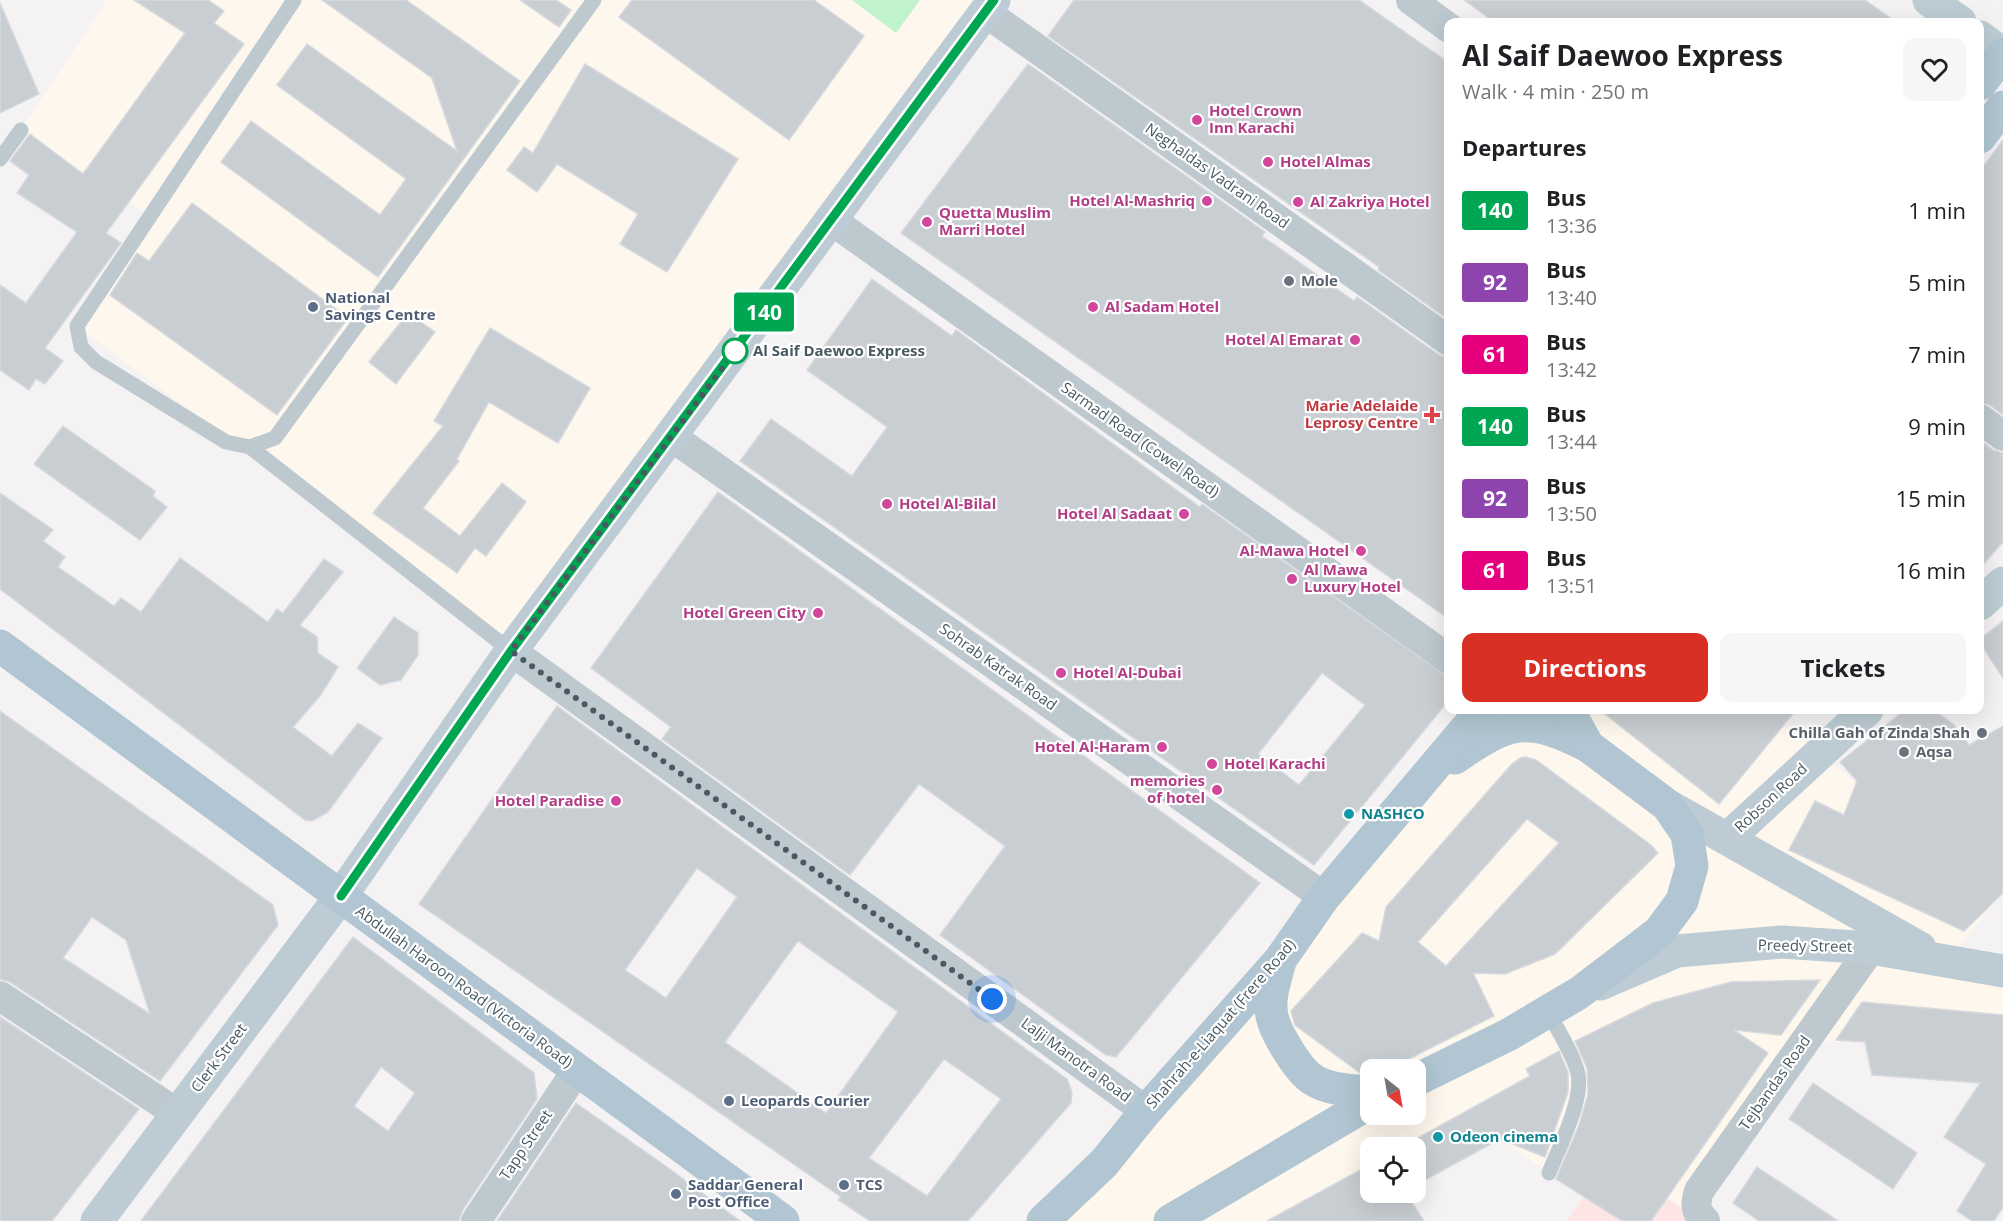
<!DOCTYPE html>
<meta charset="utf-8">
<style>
:root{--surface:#fff;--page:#f6f6f6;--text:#202124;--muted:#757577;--accent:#d93025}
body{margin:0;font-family:"Open Sans",sans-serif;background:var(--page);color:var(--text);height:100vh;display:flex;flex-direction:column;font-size:22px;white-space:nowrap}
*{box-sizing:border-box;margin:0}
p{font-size:20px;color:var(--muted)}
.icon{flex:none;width:33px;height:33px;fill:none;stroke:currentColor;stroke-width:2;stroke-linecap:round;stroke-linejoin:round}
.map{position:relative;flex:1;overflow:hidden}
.drawer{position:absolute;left:1444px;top:18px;width:540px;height:696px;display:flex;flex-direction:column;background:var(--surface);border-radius:12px;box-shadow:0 6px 24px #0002}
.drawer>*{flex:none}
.badge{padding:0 12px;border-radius:4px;font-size:21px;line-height:39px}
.needle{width:39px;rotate:149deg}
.fabs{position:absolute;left:1360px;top:1059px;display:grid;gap:12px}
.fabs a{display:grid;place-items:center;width:66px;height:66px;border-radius:12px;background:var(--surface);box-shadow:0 6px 24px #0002;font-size:30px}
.you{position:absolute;width:30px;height:30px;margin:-15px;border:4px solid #fff;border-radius:50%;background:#1a73e8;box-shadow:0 0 0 9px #1a73e833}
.map>.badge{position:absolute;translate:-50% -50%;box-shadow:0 0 0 3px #fff}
h2{padding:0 18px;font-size:22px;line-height:54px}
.round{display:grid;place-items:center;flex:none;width:63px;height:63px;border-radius:12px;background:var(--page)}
.head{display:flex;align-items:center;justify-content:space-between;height:102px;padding:0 18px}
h1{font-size:28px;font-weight:700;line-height:45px}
.cta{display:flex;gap:12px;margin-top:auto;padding:12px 18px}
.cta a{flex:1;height:69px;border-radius:12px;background:var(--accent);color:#fff;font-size:24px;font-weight:700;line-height:69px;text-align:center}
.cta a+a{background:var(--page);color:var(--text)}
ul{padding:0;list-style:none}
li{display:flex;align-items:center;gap:18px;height:72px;padding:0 18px}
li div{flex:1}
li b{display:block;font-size:22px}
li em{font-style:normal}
li .badge{min-width:66px;font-weight:700;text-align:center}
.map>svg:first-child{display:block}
.commercial{fill:#fef7ed;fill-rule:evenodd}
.medical{fill:#fde4e5}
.green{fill:#c0f3cd}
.building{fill:#c9ced2;stroke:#d6d9de;stroke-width:1.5;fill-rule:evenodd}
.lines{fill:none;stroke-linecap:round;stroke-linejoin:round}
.lane{stroke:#bdc9cf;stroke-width:15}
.street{stroke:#bdc9cf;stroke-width:30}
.secondary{stroke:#bdccd4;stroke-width:33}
.primary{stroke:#b1c6d2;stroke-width:33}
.line-casing{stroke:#fff;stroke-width:14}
.line{stroke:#00a651;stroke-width:9}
.walk{stroke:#495961;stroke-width:6;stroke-dasharray:0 10.8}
.hotel-dot{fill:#d1479c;stroke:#fff;stroke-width:2}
.worship-dot{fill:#6b7280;stroke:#fff;stroke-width:2}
.service-dot{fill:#5c6f8a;stroke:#fff;stroke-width:2}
.stop-dot{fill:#fff;stroke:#00a651;stroke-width:3}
.health-dot{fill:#e0444e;stroke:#fff;stroke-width:2}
.culture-dot{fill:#0f9aa8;stroke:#fff;stroke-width:2}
.labels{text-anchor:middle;stroke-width:4.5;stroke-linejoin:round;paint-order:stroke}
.hotel-label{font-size:15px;font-weight:bold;fill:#b23c85;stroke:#fff;text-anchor:start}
.street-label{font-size:15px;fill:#495961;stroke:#fff}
.worship-label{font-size:15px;font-weight:bold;fill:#5b616d;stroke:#fff;text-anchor:start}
.service-label{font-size:15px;font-weight:bold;fill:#4e5e75;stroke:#fff;text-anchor:start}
.stop-label{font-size:15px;font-weight:bold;fill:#495961;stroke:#fff;text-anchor:start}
.health-label{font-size:15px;font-weight:bold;fill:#be3a42;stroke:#fff;text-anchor:end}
.culture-label{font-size:15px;font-weight:bold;fill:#0d838f;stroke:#fff;text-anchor:start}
</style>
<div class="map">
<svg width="2003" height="1221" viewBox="0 0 2003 1221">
<rect width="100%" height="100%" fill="#f5f2f3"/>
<g class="commercial">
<path d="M107 0H995L511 651 77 326 150 216 21 130Z"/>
<path d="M1480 710H1765L1865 790 2003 814V893L1946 962 2003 971V1056L1991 1049 1806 1040 1684 1221H1620L1500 1139 1416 1185V1148H1371V1192L1351 1221H1031L1324 897ZM1371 1070H1416V1114H1371Z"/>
</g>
<g class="medical">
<path d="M1584 1197 1622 1221H1567Z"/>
<path d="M1667 1198 1702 1221H1651Z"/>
</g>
<path class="green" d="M852 0H920L896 33Z"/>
<g class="building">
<path d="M134 0H208L224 11 214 23 244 44 106 233 121 243 45 348 63 361 45 384 36 379 29 390 0 370V285L26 303 77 232 17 193 29 175 10 161 30 134 83 174 185 33Z"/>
<path d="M322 0H406L520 81 378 277 221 162 251 121 380 215 406 179 277 85 307 44 457 151 432 78Z"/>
<path d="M520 0H556L571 10 559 27Z"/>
<path d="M632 0H814L864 36 789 140 619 17Z"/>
<path d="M1074 0H1359L1449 63V320L1378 270 1379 267 1048 36Z"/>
<path d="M1464 0H1865L1896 22H1494Z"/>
<path d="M0 3 39 94 0 113Z"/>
<path d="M585 64 738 159 667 272 620 244 638 214 557 164 537 192 507 170 524 147 533 153Z"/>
<path d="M1028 64 1265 232 1262 236 1354 301 1357 297 1439 355 1449 358V619L901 233Z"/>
<path d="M2003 140V415L1990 405 1980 402V171Z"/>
<path d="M192 203 348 318 277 415 110 295 137 253 149 261Z"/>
<path d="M872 279 952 336 956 330 1200 507 1202 504 1445 675 1449 700 1314 865 740 461 771 419 852 476 887 427 807 370ZM1322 673 1365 705 1299 785 1258 754Z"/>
<path d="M408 313 435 332 396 384 369 362Z"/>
<path d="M490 328 590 388 558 443 489 402 457 459 459 461 423 508 460 536 502 483 526 502 486 556 475 548 457 573 373 513 443 426 434 421Z"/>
<path d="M63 426 155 491 153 496 167 507 140 540 34 464Z"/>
<path d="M1980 440 1993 450 2003 453V542L1980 568Z"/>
<path d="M718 492 1260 883 1116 1057 1106 1055 940 935 1005 846 919 784 850 875 662 739 671 727 591 668Z"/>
<path d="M0 493 53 530 43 541 65 557 58 567 114 606 121 598 141 612 180 558 268 622 277 609 283 613 324 559 343 572 300 625 317 637 318 653 338 667 320 696 293 727 332 756 358 723 382 738 328 812 312 821 305 820 0 589Z"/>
<path d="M394 617 418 633V655L401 680 380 685 357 668Z"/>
<path d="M2003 621V678L1980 643V639Z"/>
<path d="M557 706 1067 1079 1072 1092 1071 1103 968 1221H870L838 1200 841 1197 419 904ZM697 868 737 897 666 998 625 970ZM798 941 898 1012 826 1113 725 1042ZM944 1059 1001 1099 927 1196 869 1158Z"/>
<path d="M1600 710H1796L1719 804Z"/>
<path d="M1905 710H1934L1954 725 1969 745 2003 726V893L1964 931 1789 850 1815 801 1844 815 1857 781 1840 762Z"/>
<path d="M0 711 273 905 278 925 160 1081 10 982 0 979ZM92 917 126 940 150 1014 63 958Z"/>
<path d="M1526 757 1536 760 1651 845 1658 853 1555 954 1505 974 1473 973 1494 1016 1387 1070 1360 1073 1295 1025 1291 1011 1362 933 1379 941 1386 907 1511 765 1520 758ZM1527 819 1559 843 1446 966 1418 942Z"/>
<path d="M353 937 534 1073 537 1099 462 1211 459 1221H141ZM381 1067 415 1093 388 1131 354 1106Z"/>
<path d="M1820 980 1781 1035 1734 1030 1768 1053 1651 1221H1622L1556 1179 1579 1125 1588 1094 1587 1068 1575 1041 1653 1003 1731 982Z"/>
<path d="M1862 1002 2003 1015V1207L1994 1221H1972L1957 1211 1986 1164 1944 1137 1980 1083 1872 1075 1865 1042 1836 1040Z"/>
<path d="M0 1017 139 1109 52 1221H0Z"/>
<path d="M1559 1051 1568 1072V1092L1545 1157 1500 1139 1416 1185V1139L1530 1076 1526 1069Z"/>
<path d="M1813 1083 1917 1153 1893 1189 1789 1119Z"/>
<path d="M576 1103 667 1167 740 1221H497Z"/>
<path d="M1371 1164V1192H1405L1424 1221H1267Z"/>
<path d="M1757 1167 1838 1221H1759L1733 1203Z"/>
</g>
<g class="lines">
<g class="lane">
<path d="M294 0 77 326 81 347 96 362 226 442 250 447 511 651"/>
<path d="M0 159 21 130"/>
<path d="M250 447 275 438 594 0"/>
<path d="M1547 1011C1558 1030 1571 1050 1577 1070 1586 1096 1559 1147 1549 1173"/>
</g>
<g class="street">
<path d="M1411 0 1449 28"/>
<path d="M985 12 1449 341"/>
<path d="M831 220 1449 659"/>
<path d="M1980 419 2003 436"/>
<path d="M672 437 1324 897"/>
<path d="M511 651 1146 1111"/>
<path d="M0 996 178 1114"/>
<path d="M476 1221 577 1070"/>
<path d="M1705 1221C1695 1212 1695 1203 1699 1191L1871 948"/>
</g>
<g class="secondary">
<path d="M1929 0 1960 22"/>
<path d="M1980 37 2003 54"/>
<path d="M1980 604 2003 583"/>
<path d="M1667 805 1920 948"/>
<path d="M1729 837 1867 710"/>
<path d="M1600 984 1677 951 1782 942 1871 948 2003 971"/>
<path d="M97 1221 341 896 511 651 994 0"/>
</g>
<g class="primary">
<path d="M1980 84 2003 54"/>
<path d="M1980 137 2003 107"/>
<path d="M0 646 783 1221"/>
<path d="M1455 758C1510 719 1528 716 1588 746"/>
<path d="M1280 961C1276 978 1268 997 1272 1016 1275 1032 1298 1070 1312 1079 1328 1090 1352 1091 1371 1092"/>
<path d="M1416 1080 1508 1035 1579 993 1659 932 1682 901 1692 866 1687 834 1667 805 1588 746 1568 710"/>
<path d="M1043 1221 1104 1163 1146 1111 1280 960 1324 897 1482 710"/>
<path d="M1170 1221 1371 1102"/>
</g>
</g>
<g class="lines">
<defs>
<path id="line" d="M341 896 511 651 994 0"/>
</defs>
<use href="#line" class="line-casing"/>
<use href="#line" class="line"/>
<path class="walk" d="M735 351 738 347 511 651 992 999"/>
</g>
<g class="hotel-dot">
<circle cx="1197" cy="120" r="6"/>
<circle cx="1268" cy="162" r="6"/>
<circle cx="1207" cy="201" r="6"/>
<circle cx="1298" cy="202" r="6"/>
<circle cx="927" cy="222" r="6"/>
<circle cx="1093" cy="307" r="6"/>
<circle cx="1355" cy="340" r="6"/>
<circle cx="887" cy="504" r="6"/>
<circle cx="1184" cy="514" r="6"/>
<circle cx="1361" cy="551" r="6"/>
<circle cx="1292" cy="579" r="6"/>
<circle cx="818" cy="613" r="6"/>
<circle cx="1061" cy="673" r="6"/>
<circle cx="1162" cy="747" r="6"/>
<circle cx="1212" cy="764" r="6"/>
<circle cx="1217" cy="790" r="6"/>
<circle cx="616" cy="801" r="6"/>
</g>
<g class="worship-dot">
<circle cx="1289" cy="281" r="6"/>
<circle cx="1982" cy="733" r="6"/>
<circle cx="1904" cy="752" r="6"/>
</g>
<g class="service-dot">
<circle cx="313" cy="307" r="6"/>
<circle cx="729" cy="1101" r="6"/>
<circle cx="844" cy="1185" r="6"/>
<circle cx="676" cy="1194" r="6"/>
</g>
<circle class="stop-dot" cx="735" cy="351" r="12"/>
<path class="health-dot" d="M1429 406h6v6h6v6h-6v6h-6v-6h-6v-6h6z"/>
<g class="culture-dot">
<circle cx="1349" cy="814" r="6"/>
<circle cx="1438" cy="1137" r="6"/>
</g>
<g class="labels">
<g class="hotel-label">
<text x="1209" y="116">Hotel Crown<tspan x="1209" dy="17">Inn Karachi</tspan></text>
<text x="1280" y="167">Hotel Almas</text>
<text x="1195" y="206" text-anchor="end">Hotel Al-Mashriq</text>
<text x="1310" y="207">Al Zakriya Hotel</text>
<text x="939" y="218">Quetta Muslim<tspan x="939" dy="17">Marri Hotel</tspan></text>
<text x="1105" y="312">Al Sadam Hotel</text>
<text x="1343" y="345" text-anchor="end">Hotel Al Emarat</text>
<text x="899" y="509">Hotel Al-Bilal</text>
<text x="1172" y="519" text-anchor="end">Hotel Al Sadaat</text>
<text x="1349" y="556" text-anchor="end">Al-Mawa Hotel</text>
<text x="1304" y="575">Al Mawa<tspan x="1304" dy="17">Luxury Hotel</tspan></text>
<text x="806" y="618" text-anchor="end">Hotel Green City</text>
<text x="1073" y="678">Hotel Al-Dubai</text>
<text x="1150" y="752" text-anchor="end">Hotel Al-Haram</text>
<text x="1224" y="769">Hotel Karachi</text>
<text x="1205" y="786" text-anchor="end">memories<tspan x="1205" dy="17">of hotel</tspan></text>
<text x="604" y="806" text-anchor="end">Hotel Paradise</text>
</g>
<g class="street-label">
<text transform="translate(1217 176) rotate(35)" y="5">Neghaldas Vadrani Road</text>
<text transform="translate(1140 440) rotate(35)" y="5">Sarmad Road (Cowel Road)</text>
<text transform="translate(998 667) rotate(35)" y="5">Sohrab Katrak Road</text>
<text transform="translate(1771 798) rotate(-43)" y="5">Robson Road</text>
<text transform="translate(1805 946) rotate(1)" y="5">Preedy Street</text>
<text transform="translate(464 987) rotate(36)" y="5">Abdullah Haroon Road (Victoria Road)</text>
<text transform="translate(1221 1024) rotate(-49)" y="5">Shahrah-e-Liaquat (Frere Road)</text>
<text transform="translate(219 1058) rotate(-53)" y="5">Clerk Street</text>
<text transform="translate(1076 1060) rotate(36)" y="5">Lalji Manotra Road</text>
<text transform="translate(1775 1083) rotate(-55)" y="5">Tejbandas Road</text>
<text transform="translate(526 1145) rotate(-56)" y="5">Tapp Street</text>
</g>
<g class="worship-label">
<text x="1301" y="286">Mole</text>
<text x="1970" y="738" text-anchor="end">Chilla Gah of Zinda Shah</text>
<text x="1916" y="757">Aqsa</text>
</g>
<g class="service-label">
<text x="325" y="303">National<tspan x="325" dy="17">Savings Centre</tspan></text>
<text x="741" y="1106">Leopards Courier</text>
<text x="688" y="1190">Saddar General<tspan x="688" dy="17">Post Office</tspan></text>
<text x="856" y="1190">TCS</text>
</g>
<g class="stop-label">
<text x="753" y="356">Al Saif Daewoo Express</text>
</g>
<g class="health-label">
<text x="1418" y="411">Marie Adelaide<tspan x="1418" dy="17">Leprosy Centre</tspan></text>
</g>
<g class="culture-label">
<text x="1361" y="819">NASHCO</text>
<text x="1450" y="1142">Odeon cinema</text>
</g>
</g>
</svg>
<div class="fabs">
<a><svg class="needle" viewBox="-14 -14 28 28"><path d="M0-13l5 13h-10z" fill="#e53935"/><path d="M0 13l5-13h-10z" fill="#757577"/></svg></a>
<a><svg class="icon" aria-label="locate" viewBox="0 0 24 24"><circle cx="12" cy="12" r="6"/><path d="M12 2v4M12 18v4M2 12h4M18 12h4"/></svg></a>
</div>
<div class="you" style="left:992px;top:999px"></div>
<b class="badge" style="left:764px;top:312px;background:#00a651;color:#fff">140</b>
<section class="drawer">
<div class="head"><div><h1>Al Saif Daewoo Express</h1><p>Walk · 4 min · 250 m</p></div><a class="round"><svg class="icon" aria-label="heart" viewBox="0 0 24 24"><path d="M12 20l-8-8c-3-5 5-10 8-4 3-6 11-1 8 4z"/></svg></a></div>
<h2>Departures</h2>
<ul>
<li><span class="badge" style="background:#00a651;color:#fff">140</span><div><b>Bus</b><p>13:36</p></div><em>1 min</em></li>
<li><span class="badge" style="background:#8e44ad;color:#fff">92</span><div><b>Bus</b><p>13:40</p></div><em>5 min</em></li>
<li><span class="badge" style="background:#e6007e;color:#fff">61</span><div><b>Bus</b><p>13:42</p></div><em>7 min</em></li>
<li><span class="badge" style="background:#00a651;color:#fff">140</span><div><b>Bus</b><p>13:44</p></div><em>9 min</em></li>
<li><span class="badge" style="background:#8e44ad;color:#fff">92</span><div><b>Bus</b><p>13:50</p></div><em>15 min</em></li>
<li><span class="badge" style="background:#e6007e;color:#fff">61</span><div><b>Bus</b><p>13:51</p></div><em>16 min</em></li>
</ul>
<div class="cta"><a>Directions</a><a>Tickets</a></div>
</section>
</div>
